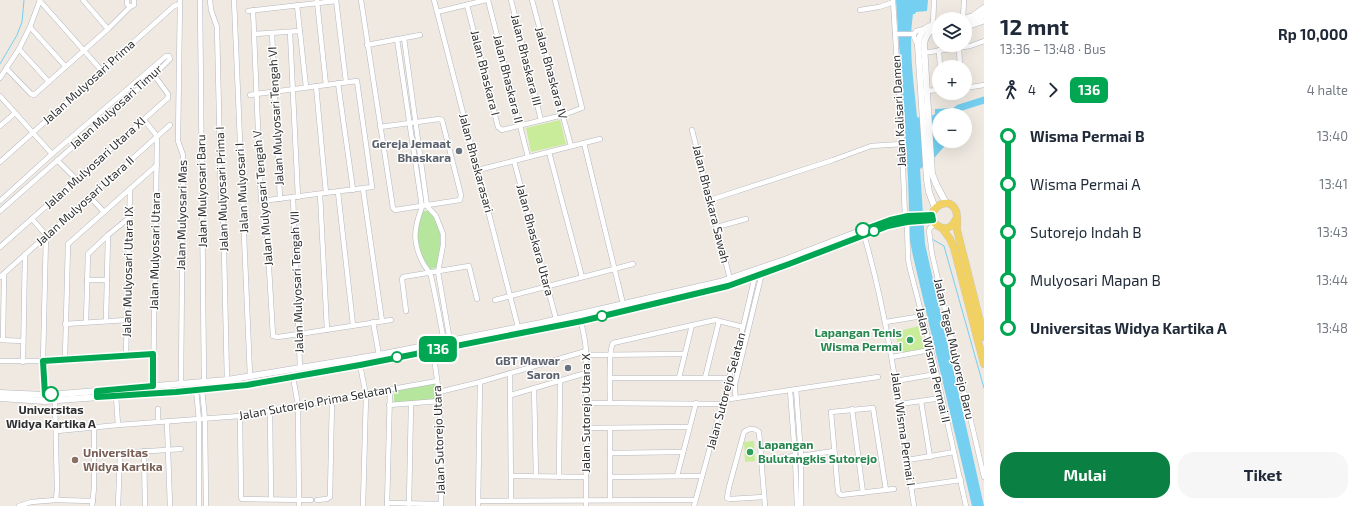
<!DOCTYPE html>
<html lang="id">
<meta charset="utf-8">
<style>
:root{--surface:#fff;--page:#f6f6f7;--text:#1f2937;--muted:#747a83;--accent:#0b8043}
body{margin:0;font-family:"Exo 2",sans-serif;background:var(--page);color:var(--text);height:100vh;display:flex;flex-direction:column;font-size:15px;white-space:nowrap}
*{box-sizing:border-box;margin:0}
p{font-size:13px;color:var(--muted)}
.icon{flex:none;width:22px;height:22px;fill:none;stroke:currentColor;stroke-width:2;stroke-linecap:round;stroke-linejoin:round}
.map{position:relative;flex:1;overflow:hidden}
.drawer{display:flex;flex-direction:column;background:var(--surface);width:380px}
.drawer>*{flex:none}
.badge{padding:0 8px;border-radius:6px;font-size:14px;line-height:26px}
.controls{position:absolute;left:932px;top:12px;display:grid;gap:8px}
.controls a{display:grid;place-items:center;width:40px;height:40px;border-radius:50%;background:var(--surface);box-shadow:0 4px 16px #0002;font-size:20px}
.map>.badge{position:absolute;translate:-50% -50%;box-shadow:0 0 0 2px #fff}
.legs{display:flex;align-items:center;gap:6px;height:44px;padding:0 16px;font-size:13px}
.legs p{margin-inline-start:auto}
.head{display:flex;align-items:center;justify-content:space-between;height:68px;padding:0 16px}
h1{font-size:22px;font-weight:700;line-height:30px}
.action{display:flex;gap:8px;margin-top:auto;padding:8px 16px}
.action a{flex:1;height:46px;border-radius:16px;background:var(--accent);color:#fff;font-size:16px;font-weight:700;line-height:46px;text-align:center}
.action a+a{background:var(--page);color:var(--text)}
ul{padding:0 16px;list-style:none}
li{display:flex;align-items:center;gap:14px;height:48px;font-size:15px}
li i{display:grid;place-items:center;width:6px;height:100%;margin:0 5px;background:currentColor}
li i::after{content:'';width:10px;height:10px;margin:-5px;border:3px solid;border-radius:50%;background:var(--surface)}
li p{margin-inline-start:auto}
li:first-child i{background:linear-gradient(#0000 50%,currentColor 0)}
li:last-child i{background:linear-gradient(currentColor 50%,#0000 0)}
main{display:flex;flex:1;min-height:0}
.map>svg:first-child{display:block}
.green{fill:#b6e59e}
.pitch{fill:#c9ec9a}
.water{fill:#75cff0}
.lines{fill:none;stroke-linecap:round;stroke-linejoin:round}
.stream{stroke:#75cff0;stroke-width:1}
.river{stroke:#75cff0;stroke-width:7}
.street-casing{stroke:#b4b7c1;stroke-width:5.5}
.secondary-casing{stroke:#b4b7c1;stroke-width:7}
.primary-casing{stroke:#c9c9c9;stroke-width:8}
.street{stroke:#fff;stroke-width:4.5}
.secondary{stroke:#fff;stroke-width:6}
.primary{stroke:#f2d163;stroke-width:7}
.line-1-casing{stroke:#fff;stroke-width:9}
.line-1{stroke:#00a651;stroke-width:6}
.worship-dot{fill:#6b7280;stroke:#fff;stroke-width:1.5}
.stop-1-dot{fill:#fff;stroke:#00a651;stroke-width:2}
.leisure-dot{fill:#2e9e5b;stroke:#fff;stroke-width:1.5}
.education-dot{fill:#8d6e63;stroke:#fff;stroke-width:1.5}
.labels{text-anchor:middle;stroke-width:3;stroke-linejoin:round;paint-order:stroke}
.street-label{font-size:12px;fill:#2e2e2e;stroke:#fff}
.worship-label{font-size:12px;font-weight:bold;fill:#5b616d;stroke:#fff;text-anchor:end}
.leisure-label{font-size:12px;font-weight:bold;fill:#27864d;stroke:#fff;text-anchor:end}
.stop-label{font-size:12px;font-weight:bold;fill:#2e2e2e;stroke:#fff}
.education-label{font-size:12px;font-weight:bold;fill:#785e54;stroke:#fff;text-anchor:start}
</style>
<main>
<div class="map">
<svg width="984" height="506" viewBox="0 0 984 506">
<rect width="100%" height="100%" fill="#efe9e1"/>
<g class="green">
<path d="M422 211H429C443 227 444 249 436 268L430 269C422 259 415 243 417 230 418 224 421 217 422 211Z"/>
<path d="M436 383 439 400 394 402V390Z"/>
</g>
<g class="pitch">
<path d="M560 120 566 144 531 152 526 128Z"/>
<path d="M919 326 924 349 900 354 895 332Z"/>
<path d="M754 441 755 461 745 462 744 442Z"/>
</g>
<path class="water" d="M896 0H928L927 11 916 12 915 14H913C908 48 914 83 917 117 924 119 929 118 935 114V109L953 108 954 115H939V141H949L935 157 920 169 925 244 984 506H972L913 256 910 241 908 178Z"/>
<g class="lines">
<g class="stream">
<path d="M0 64 17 35 22 22 24 0"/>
<path d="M932 239 944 246 984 388"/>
</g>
<path class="river" d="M950 115 959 108 984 100"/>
<defs>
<g id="street">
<path d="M83 0 108 29"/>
<path d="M127 0V4L130 7 134 5V0"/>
<path d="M180 0 178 141 183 155 181 384"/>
<path d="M200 0 204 382"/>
<path d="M210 0 211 10 217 27 221 201 223 209 227 380"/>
<path d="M234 0 250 376"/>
<path d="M336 0 346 82"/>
<path d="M361 0 393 208 395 210 460 200 461 195 442 120 439 119 380 127"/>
<path d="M434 0 518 327"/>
<path d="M488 0 528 157"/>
<path d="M511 0 541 120"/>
<path d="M532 0 571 146"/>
<path d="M893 0 902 144 905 217"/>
<path d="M40 1 102 71"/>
<path d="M317 1 326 85"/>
<path d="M297 5 306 87"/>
<path d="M467 5 498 127 502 130 563 115 582 108 555 0"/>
<path d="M860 10 879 7 891 3"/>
<path d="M248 11 336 1"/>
<path d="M437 12 486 0"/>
<path d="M963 19 964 0"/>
<path d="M933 25 934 0"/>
<path d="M30 27 65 66"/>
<path d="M965 28 984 21"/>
<path d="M290 32 298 197"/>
<path d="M272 33 280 199"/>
<path d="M254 34 300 31"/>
<path d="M895 34H914"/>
<path d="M404 38 427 206 436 216 443 234V245L438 272 450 341"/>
<path d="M397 39 422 207C414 228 412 242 423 263 425 267 429 271 431 276 436 298 440 320 444 342"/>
<path d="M367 45 420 35"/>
<path d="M918 46 914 37V34L916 31 924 29"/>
<path d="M959 48 960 67"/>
<path d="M19 49 49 82"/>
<path d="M939 50 940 67"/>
<path d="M923 53 970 46 984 41"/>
<path d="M6 68 31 94 34 95 108 29 130 7"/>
<path d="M0 78 19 49 30 27 40 0"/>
<path d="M338 83 353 190"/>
<path d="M316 86 326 193"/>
<path d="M965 88 984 85"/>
<path d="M925 91 939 90"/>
<path d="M250 95 256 94 357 81 372 187 261 201 253 10"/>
<path d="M0 96 52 154"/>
<path d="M144 120 157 136 153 386"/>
<path d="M0 126 15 113"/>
<path d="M692 130 730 279"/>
<path d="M584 143 600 139"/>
<path d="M549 152 582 277"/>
<path d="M57 160 76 179"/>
<path d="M514 161 556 319"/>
<path d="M0 162 174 6 180 4"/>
<path d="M478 170 584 143 623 304"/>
<path d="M363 189 382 321"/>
<path d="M338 192 353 325"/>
<path d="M320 194 327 330"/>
<path d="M89 196 104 212"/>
<path d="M293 197 300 368"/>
<path d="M265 200 273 336 278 337 299 334 391 320"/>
<path d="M710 200 833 160 871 146 902 144"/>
<path d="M0 201 52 154 166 56H169L170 59 154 75 0 211"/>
<path d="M32 219 46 235 43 361 45 395"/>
<path d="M907 223 908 259 910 269 933 358 966 506"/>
<path d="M935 224 930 228 929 231 932 254 984 477"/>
<path d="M717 227 746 219"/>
<path d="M864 235C890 324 900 415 914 506"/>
<path d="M0 247 168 98V94L154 75"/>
<path d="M0 277 170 125"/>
<path d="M87 280H107"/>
<path d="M495 300 633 264"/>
<path d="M406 311 402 279 403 277 469 266 477 299"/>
<path d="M106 320 108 235"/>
<path d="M581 321 585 341 586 351V506"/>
<path d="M86 322 88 254 108 235 129 218"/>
<path d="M373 322 379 355"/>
<path d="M886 322 922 316"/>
<path d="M65 324 127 320"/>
<path d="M0 340 23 341"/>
<path d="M3 340 4 274"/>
<path d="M433 350 440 401 441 506"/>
<path d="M126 355 130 189"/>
<path d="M586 355 685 354"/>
<path d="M892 357 930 350"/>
<path d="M65 359 68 244 157 165"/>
<path d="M0 361H43L153 354"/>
<path d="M23 362 25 254"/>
<path d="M360 365 366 395 363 506"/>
<path d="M510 373 511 500"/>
<path d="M293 377 298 405 299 506"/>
<path d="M610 378H729"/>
<path d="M679 378 692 325"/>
<path d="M705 378 719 321"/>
<path d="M896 381 936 374"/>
<path d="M534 388 536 476"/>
<path d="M796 389 801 456V506"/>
<path d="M196 390 199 420V506"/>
<path d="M202 390 205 419 206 506"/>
<path d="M790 390 795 456 797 506"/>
<path d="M439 392 480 382 586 351"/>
<path d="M511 395 586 373"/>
<path d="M116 396 118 425"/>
<path d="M736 398 735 392V384L762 273"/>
<path d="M723 400 878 377"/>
<path d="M921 401 930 457"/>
<path d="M586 403 722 404"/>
<path d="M610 403C610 392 608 350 613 343L715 320 743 327"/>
<path d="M900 404 941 398"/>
<path d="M389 405 440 401"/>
<path d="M158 409V422"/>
<path d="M852 409 863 493"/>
<path d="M270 410 271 499"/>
<path d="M240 416 241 497 242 499 311 500"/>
<path d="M167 422 170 506"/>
<path d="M586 428 689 427"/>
<path d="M57 431 118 425 240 416 437 381"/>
<path d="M144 451 145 506"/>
<path d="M610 453 683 452"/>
<path d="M801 456 834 451"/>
<path d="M761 460 795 456"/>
<path d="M908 460 954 452"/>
<path d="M511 476 586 477"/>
<path d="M677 476 696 403"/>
<path d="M559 477 560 381"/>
<path d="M610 477 702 476"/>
<path d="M911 487 961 480"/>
<path d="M886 490 873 408 831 412 838 492 841 495 894 489"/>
<path d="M764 497 730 499 727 498 729 487 744 432C749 428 755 428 759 432L765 506"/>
<path d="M56 500 93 501"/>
<path d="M317 500 327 499 330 497 332 399"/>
<path d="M610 500V428"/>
<path d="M478 501 695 500"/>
<path d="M387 503 441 504"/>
<path d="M409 504 411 404"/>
<path d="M19 506 31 502 56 500 57 489 55 401"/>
<path d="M92 506 94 488V428"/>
<path d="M118 506 120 453 181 449"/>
<path d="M387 506 390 390"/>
<path d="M478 506 480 382"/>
<path d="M694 506 743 327 755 276"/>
</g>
<g id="secondary">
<path d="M964 19 973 16 984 8"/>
<path d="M965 24 974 21 984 15"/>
<path d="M939 27C930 30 925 35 924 45L932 174 937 186 946 203"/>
<path d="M935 208 929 192 927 180 918 46C919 31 925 27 939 23"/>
<path d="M0 393 45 395 61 394 227 380 379 355 541 323 720 282 787 259 889 220 908 217 932 215"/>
<path d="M0 398 45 401 236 387 360 365 581 321 728 286 789 264 888 226 933 220"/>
</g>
<g id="primary">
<path d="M956 219C953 226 949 229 942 228 916 217 948 190 956 211 958 217 957 224 957 230L984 337"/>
<path d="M942 228 950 239 954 248 984 364"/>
</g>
</defs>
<use href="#street" class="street-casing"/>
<use href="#secondary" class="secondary-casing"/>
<use href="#primary" class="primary-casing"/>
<use href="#street" class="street"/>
<use href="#secondary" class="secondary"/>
<use href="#primary" class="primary"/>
</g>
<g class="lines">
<defs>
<path id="line-1" d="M51 394 45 395 43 361 153 354V386L97 391V397L176 392 247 385 360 365 582 321 728 286 789 264 888 226 907 222 933 220 932 215 908 216 890 220 863 230"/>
</defs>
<use href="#line-1" class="line-1-casing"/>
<use href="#line-1" class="line-1"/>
</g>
<g class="worship-dot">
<circle cx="459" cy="151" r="4"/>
<circle cx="568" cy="368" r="4"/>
</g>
<g class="stop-1-dot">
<circle cx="863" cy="230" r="7"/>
<circle cx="874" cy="231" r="5"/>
<circle cx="602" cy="316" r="5"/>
<circle cx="397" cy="357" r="5"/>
<circle cx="51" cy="394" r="7"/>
</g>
<g class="leisure-dot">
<circle cx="910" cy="340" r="4"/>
<circle cx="750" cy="452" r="4"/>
</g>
<circle class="education-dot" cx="75" cy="460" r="4"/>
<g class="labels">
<g class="street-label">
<text transform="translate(526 60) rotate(76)" y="4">Jalan Bhaskara III</text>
<text transform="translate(485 73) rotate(76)" y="4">Jalan Bhaskara I</text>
<text transform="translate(551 73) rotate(75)" y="4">Jalan Bhaskara IV</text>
<text transform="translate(508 79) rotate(76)" y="4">Jalan Bhaskara II</text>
<text transform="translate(89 82) rotate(-42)" y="4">Jalan Mulyosari Prima</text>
<text transform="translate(116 107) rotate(-42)" y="4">Jalan Mulyosari Timur</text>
<text transform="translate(899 111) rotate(-93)" y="4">Jalan Kalisari Damen</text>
<text transform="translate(276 116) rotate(-93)" y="4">Jalan Mulyosari Tengah VI</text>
<text transform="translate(95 163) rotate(-42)" y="4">Jalan Mulyosari Utara XI</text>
<text transform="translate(476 163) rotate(75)" y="4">Jalan Bhaskarasari</text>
<text transform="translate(242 188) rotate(-93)" y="4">Jalan Mulyosari I</text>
<text transform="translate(222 189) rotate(-92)" y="4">Jalan Mulyosari Prima I</text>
<text transform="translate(202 191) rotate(-91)" y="4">Jalan Mulyosari Baru</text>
<text transform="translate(263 198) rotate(-95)" y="4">Jalan Mulyosari Tengah V</text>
<text transform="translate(85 201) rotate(-42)" y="4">Jalan Mulyosari Utara II</text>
<text transform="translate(711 204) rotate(76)" y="4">Jalan Bhaskara Sawah</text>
<text transform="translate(182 215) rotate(-89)" y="4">Jalan Mulyosari Mas</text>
<text transform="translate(535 240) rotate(75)" y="4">Jalan Bhaskara Utara</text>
<text transform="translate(155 251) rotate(-89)" y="4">Jalan Mulyosari Utara</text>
<text transform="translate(128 272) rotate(-89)" y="4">Jalan Mulyosari Utara IX</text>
<text transform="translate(297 282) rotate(-92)" y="4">Jalan Mulyosari Tengah VII</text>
<text transform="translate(954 349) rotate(77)" y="4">Jalan Tegal Mulyorejo Baru</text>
<text transform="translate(933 365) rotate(77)" y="4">Jalan Wisma Permai II</text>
<text transform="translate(726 391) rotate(-75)" y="4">Jalan Sutorejo Selatan</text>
<text transform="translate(318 402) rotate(-10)" y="4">Jalan Sutorejo Prima Selatan I</text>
<text transform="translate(586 413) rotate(-90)" y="4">Jalan Sutorejo Utara X</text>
<text transform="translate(903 429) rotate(82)" y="4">Jalan Wisma Permai I</text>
<text transform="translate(439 440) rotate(-92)" y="4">Jalan Sutorejo Utara</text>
</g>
<g class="worship-label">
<text x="451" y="148">Gereja Jemaat<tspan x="451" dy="14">Bhaskara</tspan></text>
<text x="560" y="365">GBT Mawar<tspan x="560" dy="14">Saron</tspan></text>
</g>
<g class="leisure-label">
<text x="902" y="337">Lapangan Tenis<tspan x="902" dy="14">Wisma Permai</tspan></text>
<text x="758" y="449" text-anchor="start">Lapangan<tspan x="758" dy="14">Bulutangkis Sutorejo</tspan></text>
</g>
<g class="stop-label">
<text x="51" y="414">Universitas<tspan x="51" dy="14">Widya Kartika A</tspan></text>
</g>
<g class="education-label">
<text x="83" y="457">Universitas<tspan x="83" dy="14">Widya Kartika</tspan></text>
</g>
</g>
</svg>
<div class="controls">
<a><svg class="icon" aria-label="layers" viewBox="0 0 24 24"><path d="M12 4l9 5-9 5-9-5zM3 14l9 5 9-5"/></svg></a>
<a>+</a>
<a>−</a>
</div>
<b class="badge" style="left:438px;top:349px;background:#00a651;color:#fff">136</b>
</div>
<section class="drawer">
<div class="head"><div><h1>12 mnt</h1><p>13:36 – 13:48 · Bus</p></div><b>Rp 10,000</b></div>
<div class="legs"><svg class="icon" aria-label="walk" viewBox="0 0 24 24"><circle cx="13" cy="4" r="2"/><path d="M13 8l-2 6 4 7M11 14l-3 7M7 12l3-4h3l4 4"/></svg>4<svg class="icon" aria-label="forward" viewBox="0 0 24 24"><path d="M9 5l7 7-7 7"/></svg><b class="badge" style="background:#00a651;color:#fff">136</b><p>4 halte</p></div>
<ul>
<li><i style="color:#00a651"></i><b>Wisma Permai B</b><p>13:40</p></li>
<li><i style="color:#00a651"></i><span>Wisma Permai A</span><p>13:41</p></li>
<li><i style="color:#00a651"></i><span>Sutorejo Indah B</span><p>13:43</p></li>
<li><i style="color:#00a651"></i><span>Mulyosari Mapan B</span><p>13:44</p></li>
<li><i style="color:#00a651"></i><b>Universitas Widya Kartika A</b><p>13:48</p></li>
</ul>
<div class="action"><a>Mulai</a><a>Tiket</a></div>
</section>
</main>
